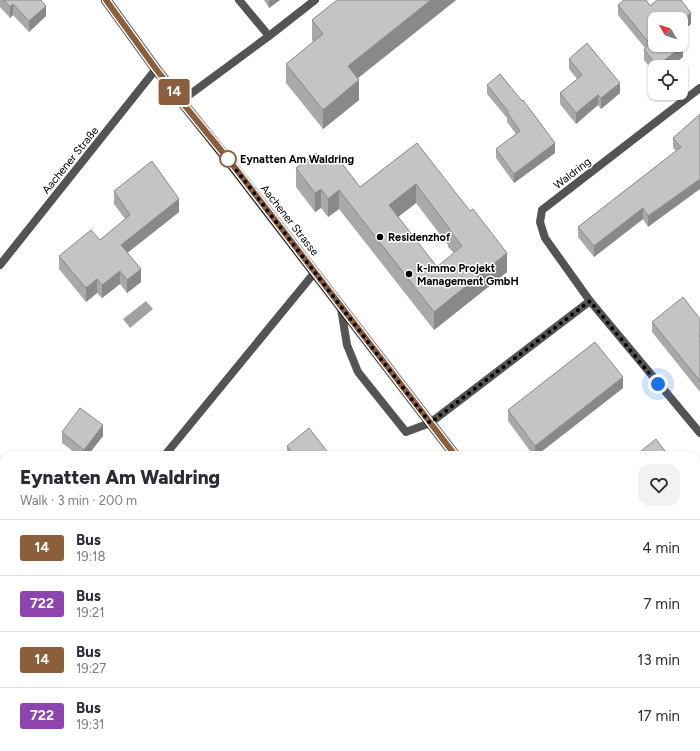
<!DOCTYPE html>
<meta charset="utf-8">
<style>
:root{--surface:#fff;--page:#f2f2f3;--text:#2b2b33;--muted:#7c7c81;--line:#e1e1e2}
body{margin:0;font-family:Figtree,sans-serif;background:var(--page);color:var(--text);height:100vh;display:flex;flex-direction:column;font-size:15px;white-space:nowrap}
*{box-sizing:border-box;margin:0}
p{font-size:13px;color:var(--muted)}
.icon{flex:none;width:22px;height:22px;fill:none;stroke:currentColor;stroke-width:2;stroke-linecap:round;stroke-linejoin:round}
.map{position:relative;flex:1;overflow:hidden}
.details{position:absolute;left:0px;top:451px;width:700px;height:300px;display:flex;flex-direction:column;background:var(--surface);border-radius:12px 12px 0 0;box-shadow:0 1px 3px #0004}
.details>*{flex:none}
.badge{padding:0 8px;border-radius:3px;font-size:14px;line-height:26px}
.needle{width:26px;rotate:309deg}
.buttons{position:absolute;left:648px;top:12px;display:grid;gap:8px}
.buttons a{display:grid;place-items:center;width:40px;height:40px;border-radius:8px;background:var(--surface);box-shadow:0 1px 3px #0004;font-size:20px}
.you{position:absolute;width:20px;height:20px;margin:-10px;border:3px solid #fff;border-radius:50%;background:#1a73e8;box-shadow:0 0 0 6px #1a73e833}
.map>.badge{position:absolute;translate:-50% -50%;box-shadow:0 0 0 2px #fff}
.round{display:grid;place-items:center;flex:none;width:42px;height:42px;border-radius:12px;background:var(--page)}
.summary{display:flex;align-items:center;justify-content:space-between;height:68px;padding:0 20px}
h1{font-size:19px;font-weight:800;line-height:30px}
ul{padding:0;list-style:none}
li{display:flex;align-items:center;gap:12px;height:56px;padding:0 20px;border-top:1px solid var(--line)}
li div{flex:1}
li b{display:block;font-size:15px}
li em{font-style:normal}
li .badge{min-width:44px;font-weight:700;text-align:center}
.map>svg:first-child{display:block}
.green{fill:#dbdbdb}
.water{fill:#a2a2a2}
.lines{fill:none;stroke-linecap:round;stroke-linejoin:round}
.primary-casing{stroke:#dbdbdb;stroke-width:12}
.lane{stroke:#545454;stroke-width:8}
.street{stroke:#545454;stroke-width:8}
.secondary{stroke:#212121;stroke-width:8}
.primary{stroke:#000;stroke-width:10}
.wall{fill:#a9a9a9;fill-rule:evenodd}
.shaded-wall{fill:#898989}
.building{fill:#c4c4c4;stroke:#898989;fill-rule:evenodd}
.line-casing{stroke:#fff;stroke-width:9}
.line{stroke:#8b5e3c;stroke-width:6}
.walk{stroke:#000;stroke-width:4;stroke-dasharray:0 7.2}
.stop-dot{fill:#fff;stroke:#8b5e3c;stroke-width:2}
.poi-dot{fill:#000;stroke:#fff;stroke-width:1.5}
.labels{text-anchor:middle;stroke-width:3;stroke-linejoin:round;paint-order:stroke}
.stop-label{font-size:11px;font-weight:bold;fill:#000;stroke:#fff;text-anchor:start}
.street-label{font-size:11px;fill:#000;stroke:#fff}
.poi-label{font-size:11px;font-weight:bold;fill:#000;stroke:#fff;text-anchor:start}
</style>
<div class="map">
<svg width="700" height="751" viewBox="0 0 700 751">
<rect width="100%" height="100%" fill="#fff"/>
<g class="green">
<path d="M0 705 4 707V747H93L91 751H0Z"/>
<path d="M137 747H194L192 751H134Z"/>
<path d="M255 747H377L375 751H265Z"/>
</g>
<path class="water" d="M146 301 153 309 130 328 123 319Z"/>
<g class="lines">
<defs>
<g id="primary">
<path d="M106 0 156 69 181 101 229 161 455 455"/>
<path d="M685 747 688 751"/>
</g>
</defs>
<use href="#primary" class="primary-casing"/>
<g class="lane">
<path d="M239 0 269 36"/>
<path d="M181 101 269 36 315 0"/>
<path d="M0 265 156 69"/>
<path d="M341 308 347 345 358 372 406 432 430 423"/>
<path d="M165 455 315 272"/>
</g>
<g class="street">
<path d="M700 88 542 210 540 222 545 238 590 301 700 433"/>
<path d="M430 423 590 301"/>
</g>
<path class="secondary" d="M395 751 397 747"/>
<use href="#primary" class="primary"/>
</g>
<g class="wall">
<path d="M0 0H41L46 16 29 32 13 15 10 18 0 7Z"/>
<path d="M264 0H280L269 8Z"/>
<path d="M337 0H456L358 78 359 100 323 129 286 83V64L313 42 312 40V20Z"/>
<path d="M624 0H646L650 6 657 0H681L691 13V24L681 32V19H655V45H681V44L683 46V57L669 67H655V74L644 60V49L645 48 618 15V5Z"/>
<path d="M569 59 620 93 601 109 598 105 576 124 560 104V93L577 79 569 69Z"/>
<path d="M487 85 555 153 514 183 496 158V149L516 134 507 122V118L487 94Z"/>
<path d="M700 114 648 227 643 219 594 257 578 237V227L676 151 673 148V138Z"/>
<path d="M417 143 507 272 434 330 339 209 328 217 321 208 315 212 296 187V168L325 165 360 187ZM416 203 448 245V247L454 253 437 267 398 217Z"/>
<path d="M114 191 179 212 127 253 141 282 127 293 120 284 102 298 97 293 86 302 59 269V256L100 240 125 219 114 204Z"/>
<path d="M700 319V392L652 332V322Z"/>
<path d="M623 388 537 455H533L508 421V410Z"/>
<path d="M62 432 103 436 88 455H78L62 443Z"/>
<path d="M287 446 330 455H287Z"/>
</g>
<g class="shaded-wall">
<path d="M269 0H280L269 8Z"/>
<path d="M431 0H456L348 86V66Z"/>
<path d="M13 4V15L10 18V7Z"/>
<path d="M46 6V16L29 32V21Z"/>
<path d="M691 13V24L681 32V21Z"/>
<path d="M683 46V57L669 67H657V66Z"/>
<path d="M359 80V100L323 129V110Z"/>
<path d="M620 83V93L601 109V98Z"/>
<path d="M598 95V105L576 124V113Z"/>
<path d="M555 143V153L514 183V174Z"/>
<path d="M700 179V189L648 227V216Z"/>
<path d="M416 184V203L389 224V205Z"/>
<path d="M321 189V208L315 212V193Z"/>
<path d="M339 190V209L328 217V199Z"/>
<path d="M179 199V212L121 258V245Z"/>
<path d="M643 208V219L594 257V246Z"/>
<path d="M507 253V272L434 330V312Z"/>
<path d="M141 269V282L127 293V280Z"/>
<path d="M120 271V284L102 298V285Z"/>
<path d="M97 279V293L86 302V288Z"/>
<path d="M623 377V388L537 455H535V446Z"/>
<path d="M103 425V436L88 455H84V450Z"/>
<path d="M700 635V646L696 649V639Z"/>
</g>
<g class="building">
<path d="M4 0H41L46 6 29 21 13 4 10 7Z"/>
<path d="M337 0H431L348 66 359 80 323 110 286 64 323 34 312 20Z"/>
<path d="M624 0H646L650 6 657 0H681L691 13 681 21V19H655V45H681V44L683 46 657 66 644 49 650 44 618 5Z"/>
<path d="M587 43 620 83 601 98 598 95 576 113 560 93 582 75 569 59Z"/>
<path d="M500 74 522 101 523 100 555 143 514 174 496 149 520 131 507 112 508 111 487 85Z"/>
<path d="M700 114V179L648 216 643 208 594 246 578 227 681 147 673 138Z"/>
<path d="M417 143 470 211 473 209 507 253 434 312 339 190 328 199 321 189 315 193 296 168 316 153 325 165 337 157 360 187ZM416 184 449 228H448L462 246 437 267 389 205Z"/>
<path d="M152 161 179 199 121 245 141 269 127 280 120 271 102 285 97 279 86 288 59 256 91 230 100 240 130 215 114 191Z"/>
<path d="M683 297 700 319V335L699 336 700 338V381L652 322Z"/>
<path d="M595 342 623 377 535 446 508 410Z"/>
<path d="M80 408 103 425 84 450 62 432Z"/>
<path d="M309 428 330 455H294L287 446Z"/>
<path d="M656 439 668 455H636Z"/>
<path d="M696 596 700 601V635L696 639Z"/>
</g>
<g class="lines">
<defs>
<path id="line" d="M106 0 156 69 181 101 229 160 455 455"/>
</defs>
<use href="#line" class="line-casing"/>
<use href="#line" class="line"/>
<path class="walk" d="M228 159 430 423 590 301 658 384"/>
</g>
<circle class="stop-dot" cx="228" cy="159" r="8"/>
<g class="poi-dot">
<circle cx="380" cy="237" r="4"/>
<circle cx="409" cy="274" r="4"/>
</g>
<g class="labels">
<g class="stop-label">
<text x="240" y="163">Eynatten Am Waldring</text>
</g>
<g class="street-label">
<text transform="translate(70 160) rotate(-51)" y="4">Aachener Straße</text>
<text transform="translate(572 173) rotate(-38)" y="4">Waldring</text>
<text transform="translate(290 220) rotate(52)" y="4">Aachener Strasse</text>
</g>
<g class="poi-label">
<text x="388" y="241">Residenzhof</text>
<text x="417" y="272">k-immo Projekt<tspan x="417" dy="13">Management GmbH</tspan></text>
</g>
</g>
</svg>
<div class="buttons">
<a><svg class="needle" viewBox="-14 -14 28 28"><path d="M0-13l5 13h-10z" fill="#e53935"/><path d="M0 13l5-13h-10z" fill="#7c7c81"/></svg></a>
<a><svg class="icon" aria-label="locate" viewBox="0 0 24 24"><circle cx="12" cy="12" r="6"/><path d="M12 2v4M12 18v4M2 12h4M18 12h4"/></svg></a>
</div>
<div class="you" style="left:658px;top:384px"></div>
<b class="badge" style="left:174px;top:92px;background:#8b5e3c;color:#fff">14</b>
<section class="details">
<div class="summary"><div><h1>Eynatten Am Waldring</h1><p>Walk · 3 min · 200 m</p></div><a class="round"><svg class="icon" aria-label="heart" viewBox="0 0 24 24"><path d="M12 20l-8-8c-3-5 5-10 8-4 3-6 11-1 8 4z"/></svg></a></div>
<ul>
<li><span class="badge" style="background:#8b5e3c;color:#fff">14</span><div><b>Bus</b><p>19:18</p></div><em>4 min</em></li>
<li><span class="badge" style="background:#8e44ad;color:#fff">722</span><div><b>Bus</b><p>19:21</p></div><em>7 min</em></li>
<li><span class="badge" style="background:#8b5e3c;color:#fff">14</span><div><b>Bus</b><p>19:27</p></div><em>13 min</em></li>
<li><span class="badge" style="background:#8e44ad;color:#fff">722</span><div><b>Bus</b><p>19:31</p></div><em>17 min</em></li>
</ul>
</section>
</div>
